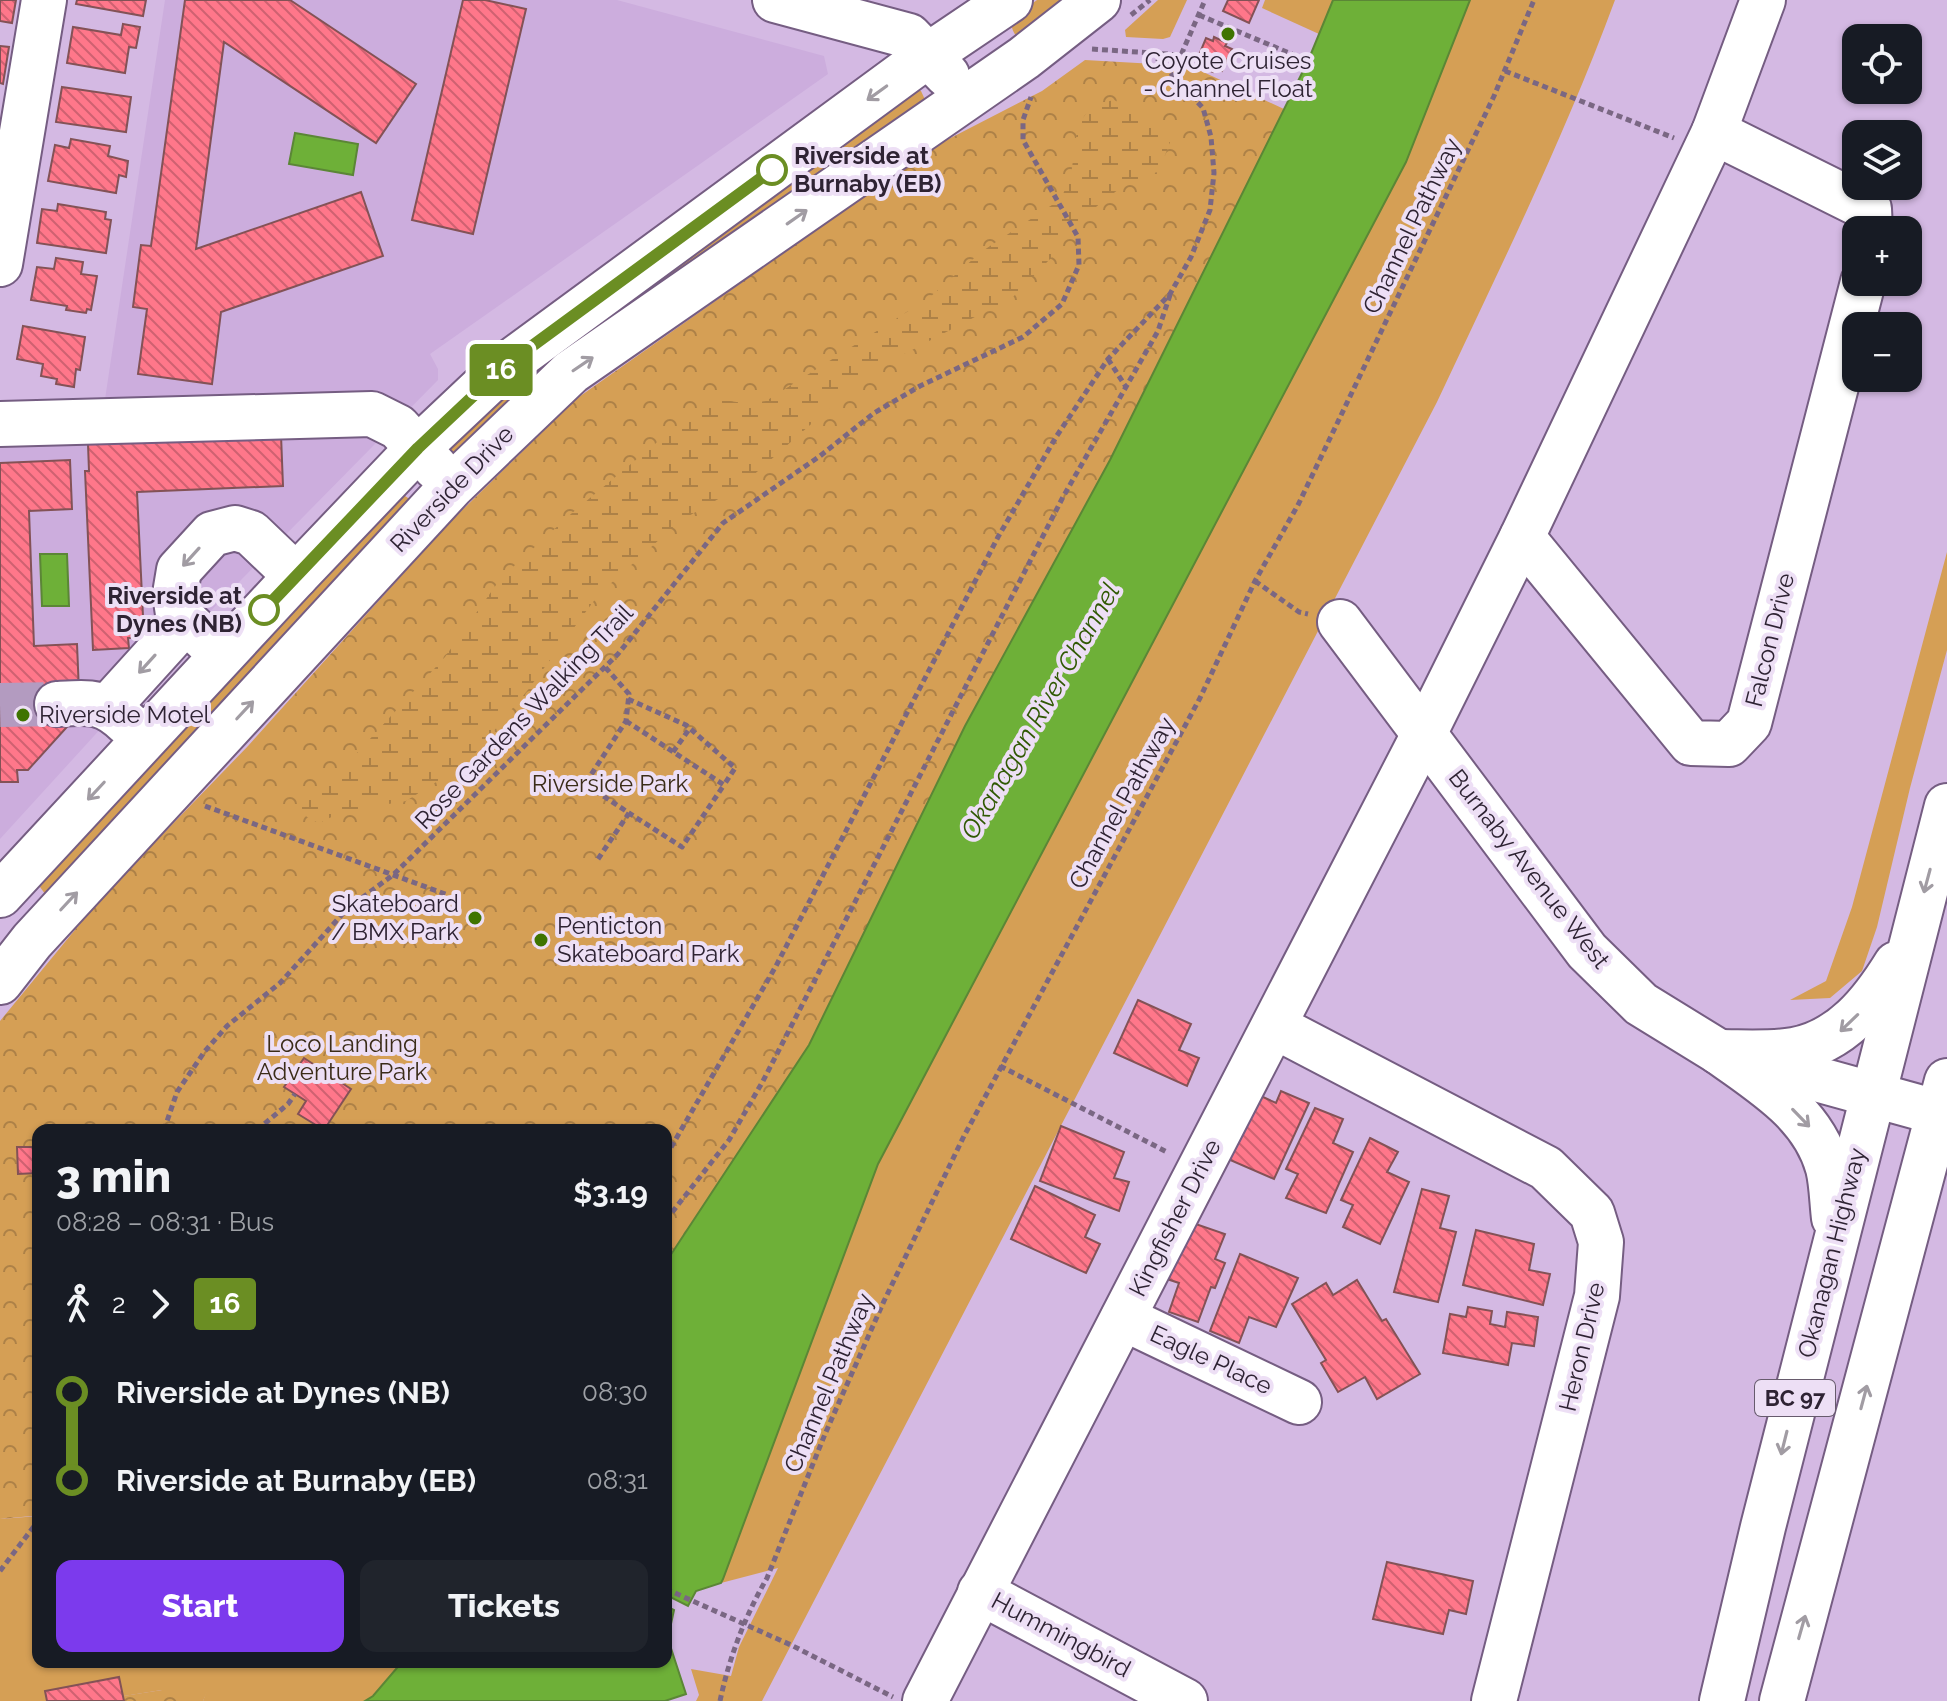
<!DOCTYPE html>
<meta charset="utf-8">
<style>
:root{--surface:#171b24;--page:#20242c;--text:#f1f3f6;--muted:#9ea1a6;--accent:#7c3aed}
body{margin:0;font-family:Raleway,sans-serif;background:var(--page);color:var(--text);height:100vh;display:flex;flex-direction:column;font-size:30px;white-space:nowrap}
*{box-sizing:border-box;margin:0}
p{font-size:26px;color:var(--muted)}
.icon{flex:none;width:44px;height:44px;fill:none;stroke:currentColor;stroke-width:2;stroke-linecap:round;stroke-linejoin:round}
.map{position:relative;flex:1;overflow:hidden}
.side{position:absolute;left:32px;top:1124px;width:640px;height:544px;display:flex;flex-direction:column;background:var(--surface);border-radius:16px;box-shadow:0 2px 6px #0004}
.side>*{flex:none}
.badge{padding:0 16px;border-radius:6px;font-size:28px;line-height:52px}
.fabs{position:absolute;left:1842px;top:24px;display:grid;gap:16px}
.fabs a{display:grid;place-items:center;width:80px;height:80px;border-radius:16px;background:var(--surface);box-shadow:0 2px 6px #0004;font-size:40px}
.map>.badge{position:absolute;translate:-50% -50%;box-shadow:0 0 0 4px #fff}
.legs{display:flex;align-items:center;gap:12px;height:88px;padding:0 24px;font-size:26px}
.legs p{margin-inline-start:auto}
.head{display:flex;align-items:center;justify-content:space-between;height:136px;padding:0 24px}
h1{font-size:44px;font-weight:800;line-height:60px}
.button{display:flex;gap:16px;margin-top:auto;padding:16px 24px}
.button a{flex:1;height:92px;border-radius:16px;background:var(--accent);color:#fff;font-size:32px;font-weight:800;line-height:92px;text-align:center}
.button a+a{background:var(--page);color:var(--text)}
ul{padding:0 24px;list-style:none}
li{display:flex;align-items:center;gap:28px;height:88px;font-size:30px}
li i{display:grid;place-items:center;width:12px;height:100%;margin:0 10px;background:currentColor}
li i::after{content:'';width:20px;height:20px;margin:-10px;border:6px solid;border-radius:50%;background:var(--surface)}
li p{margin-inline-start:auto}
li:first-child i{background:linear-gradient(#0000 50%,currentColor 0)}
li:last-child i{background:linear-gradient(currentColor 50%,#0000 0)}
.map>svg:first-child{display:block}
.built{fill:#ccaddd}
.green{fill:#d59f55}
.forest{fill:url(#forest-crowns)}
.wetland{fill:url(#wetland-marsh)}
.water{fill:#6eb038;stroke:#5b8636;stroke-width:2}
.building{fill:url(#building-back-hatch);stroke:#835256;stroke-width:2}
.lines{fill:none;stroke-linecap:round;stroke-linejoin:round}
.minor-tunnel{stroke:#b39bc0;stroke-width:44;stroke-dasharray:44 22;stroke-linecap:butt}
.minor-casing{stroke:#755d82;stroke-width:48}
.highway-casing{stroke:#755d82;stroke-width:48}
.path{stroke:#7a6783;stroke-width:5;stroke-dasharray:6 4;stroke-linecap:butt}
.minor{stroke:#fff;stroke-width:44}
.highway{stroke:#fff;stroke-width:44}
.oneway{stroke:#a19ca3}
.line-1-casing{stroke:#fff;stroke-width:18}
.line-1{stroke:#6b8e23;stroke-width:12}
.poi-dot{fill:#3f7400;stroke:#eddff5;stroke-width:3}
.stop-1-dot{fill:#fff;stroke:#6b8e23;stroke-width:4}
.labels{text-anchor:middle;stroke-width:8;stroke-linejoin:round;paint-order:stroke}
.shield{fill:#eddff5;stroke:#675b6d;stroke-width:2}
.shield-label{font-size:22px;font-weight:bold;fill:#2e2333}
.poi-label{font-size:24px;fill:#2e2333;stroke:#eddff5;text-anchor:start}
.stop-label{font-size:24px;font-weight:bold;fill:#2e2333;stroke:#eddff5;text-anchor:start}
.street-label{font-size:24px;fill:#2e2333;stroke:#eddff5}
.park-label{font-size:24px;fill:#3b2c18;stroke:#eddff5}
.water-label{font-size:26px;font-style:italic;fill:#305903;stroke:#eddff5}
</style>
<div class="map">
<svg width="1947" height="1701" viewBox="0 0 1947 1701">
<defs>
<pattern id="forest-crowns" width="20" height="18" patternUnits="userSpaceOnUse" patternTransform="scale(2)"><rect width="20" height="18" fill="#d59f55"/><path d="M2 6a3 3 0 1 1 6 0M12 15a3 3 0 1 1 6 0" fill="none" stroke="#ad8147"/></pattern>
<pattern id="wetland-marsh" width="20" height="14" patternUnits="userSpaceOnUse" patternTransform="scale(2)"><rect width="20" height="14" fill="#d59f55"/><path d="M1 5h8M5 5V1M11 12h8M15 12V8" fill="none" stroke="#ad8147"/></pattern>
<pattern id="building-back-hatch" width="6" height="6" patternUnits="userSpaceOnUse" patternTransform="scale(2)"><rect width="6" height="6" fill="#ff778a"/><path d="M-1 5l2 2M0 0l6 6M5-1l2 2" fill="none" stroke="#cf6171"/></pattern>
</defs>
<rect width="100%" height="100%" fill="#d4b9e3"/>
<path class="built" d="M165 0H617L824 56 828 74 430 354 438 369V380L177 645 0 839V436L104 406Z"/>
<g class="green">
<path d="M1037 0H1089L1017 37C1002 19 1023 10 1037 0Z"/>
<path d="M1158 0H1187L1170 37 1163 39 1126 37 1125 30Z"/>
<path d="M1265 0H1333L1319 34 1262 8Z"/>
<path d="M1470 0H1615C1564 138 1499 270 1437 402L762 1701H696L699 1695 691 1669 731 1676 739 1647 778 1568 721 1583 878 1164 1406 162Z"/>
<path d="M914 89 921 91 927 104 462 466 439 449 508 379Z"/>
<path d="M398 495 405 496 411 500 48 898 40 887 41 881Z"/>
<path d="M1947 552V650L1910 788 1877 927 1862 971 1830 998 1790 1000 1826 981 1852 907Z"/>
<path d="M38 1516V1662H402L373 1696 365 1701H203L207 1690H162L124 1696V1701H0V1519Z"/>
</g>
<g class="forest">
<path d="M1085 60 1190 66 1284 109 1110 460 965 726 809 1045 666 1262V1130H38V1512L32 1516 0 1519V1021L102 897 248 746 446 526 576 399 937 145 1042 91Z"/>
<path d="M162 1690H208L203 1701H124L123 1696Z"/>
</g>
<path class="wetland" d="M1114 100 1143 114 1170 142 1159 171 1119 189 1078 221 1051 258 1013 297 870 372 741 486 680 521 599 594 527 691 468 762 406 801 342 812 319 823C304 817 300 813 301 797L336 776 445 657 501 578 572 513 685 419 720 400 745 403 766 401 929 298 981 252 1061 199 1071 175 1078 124 1093 105Z"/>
<g class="water">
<path d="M1333 0H1470L1406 162 878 1164 723 1579 721 1583 696 1591 688 1606 666 1595V1262L809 1045 965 726 1110 460 1308 61Z"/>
<path d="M295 133 358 144 353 175 289 164Z"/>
<path d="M40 554H67L69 606H42Z"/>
<path d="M666 1606 674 1610 671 1624 666 1633 686 1694 665 1701H365L373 1696 402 1662H666Z"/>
</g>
<g class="building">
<path d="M0 0H16L12 23 0 21Z"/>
<path d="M77 0H146L143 16 76 4Z"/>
<path d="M185 0H290L416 84 376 143 224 42 196 249 361 192 383 256 221 312 212 384 138 374 147 309 133 307 141 245 151 246Z"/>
<path d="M463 0H485L526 9 473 234 412 220Z"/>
<path d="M1228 0H1259L1249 23 1223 11Z"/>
<path d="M123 24 140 27 136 48 129 47 125 73 67 63 73 27 121 35Z"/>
<path d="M1214 37 1227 43 1225 46 1232 49 1222 71 1215 68 1213 72 1200 67 1202 62 1197 60 1206 38 1213 41Z"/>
<path d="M0 46 9 47 3 84 0 83Z"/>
<path d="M62 87 131 97 126 132 56 122Z"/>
<path d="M71 139 110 146 108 156 128 161 126 177 119 175 116 193 48 181 55 145 69 148Z"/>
<path d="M58 204 106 212 105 219 111 220 106 253 37 243 42 209 57 211Z"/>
<path d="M56 258 83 262 81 274 97 276 91 310 87 309 86 313 66 310 67 306 31 300 37 267 54 269Z"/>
<path d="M23 326 85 337 80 370 76 369 74 387 56 384 57 379 41 376 43 364 17 359Z"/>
<path d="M281 435 283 486 137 492 144 637 128 638 129 648 93 650 85 471H89L88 444Z"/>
<path d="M70 460 72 509 29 511 34 646 77 644 79 692 75 718 28 770H17L18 782H0V463Z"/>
<path d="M1138 1000 1191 1024 1179 1050 1199 1058 1187 1086 1114 1053Z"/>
<path d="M304 1058 351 1089 324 1130 298 1114 306 1101 284 1087Z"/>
<path d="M1250 1091 1276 1103 1281 1091 1309 1103 1274 1179 1221 1156Z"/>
<path d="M1315 1108 1343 1119 1333 1143 1353 1152 1326 1213 1286 1198 1298 1174 1286 1169Z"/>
<path d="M1061 1126 1124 1152 1114 1178 1129 1182 1119 1211 1040 1181Z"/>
<path d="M1370 1138 1398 1152 1387 1172 1409 1182 1380 1244 1343 1227 1353 1205 1341 1200Z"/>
<path d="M17 1147H38V1173L18 1174Z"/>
<path d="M1035 1186 1095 1215 1085 1237 1100 1244 1086 1273 1011 1239Z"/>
<path d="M1422 1189 1449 1196 1440 1228 1456 1232 1438 1302 1394 1292Z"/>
<path d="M1184 1220 1225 1234 1215 1259 1225 1263 1215 1288 1211 1287 1198 1322 1169 1312 1179 1283 1164 1278Z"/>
<path d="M1476 1230 1534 1244 1529 1270 1550 1274 1543 1305 1463 1285Z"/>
<path d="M1240 1254 1298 1278 1276 1327 1249 1317 1239 1343 1210 1331Z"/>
<path d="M1357 1280 1382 1321 1386 1319 1420 1374 1377 1399 1365 1377 1338 1392 1321 1363 1326 1360 1292 1304 1326 1283 1333 1295Z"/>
<path d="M1468 1307 1492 1311 1490 1324 1505 1327 1507 1312 1538 1317 1534 1346 1512 1343 1508 1365 1443 1353 1450 1314 1466 1317Z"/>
<path d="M1387 1562 1473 1581 1466 1614 1449 1610 1443 1634 1373 1619Z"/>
<path d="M119 1677 124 1701H47L45 1691Z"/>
</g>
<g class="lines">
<path class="minor-tunnel" d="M0 705 57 704"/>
<defs>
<g id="minor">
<path d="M775 0 909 36 947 75"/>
<path d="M1714 132 1763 0"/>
<path d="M0 264 44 0"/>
<path d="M0 424 372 414 398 427 436 468"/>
<path d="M1522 537 1691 743 1729 744 1749 723 1863 282"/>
<path d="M1340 622 1587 951 1641 1004 1719 1052 1947 1115"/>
<path d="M222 655 178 614 175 594 179 570 212 534 235 528 251 533 296 576"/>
<path d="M57 704C90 702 104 700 128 724"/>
<path d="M108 707 186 621"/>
<path d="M0 895 296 576 418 448 505 366 927 56 1010 0"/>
<path d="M0 982 32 941 452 486 571 372 1024 58 1098 0"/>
<path d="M1274 1026 1546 1168 1592 1213 1601 1242 1597 1296 1494 1701"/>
<path d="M1123 1318 1299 1402"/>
<path d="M980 1592 1185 1701"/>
<path d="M925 1701 1424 734 1522 537 1714 132 1869 209 1870 230"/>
</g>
<g id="highway">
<path d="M1719 1052C1743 1052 1770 1054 1794 1050 1842 1041 1872 1003 1896 964"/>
<path d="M1719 1052C1763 1084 1813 1113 1828 1168 1832 1184 1832 1202 1834 1218"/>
<path d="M1722 1701 1763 1527 1947 806"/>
<path d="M1782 1701 1947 1081"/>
</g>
</defs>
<use href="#minor" class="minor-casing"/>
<use href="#highway" class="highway-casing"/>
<g class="path">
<path d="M1131 15 1150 0"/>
<path d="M1199 15 1308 61"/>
<path d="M1092 49 1181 55 1205 0"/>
<path d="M1505 71 1674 138"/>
<path d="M1108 359 1126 387"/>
<path d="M1255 581 1299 612 1308 614"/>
<path d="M628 699 686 725 735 768 724 785"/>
<path d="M626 721 724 785 682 847 629 813"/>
<path d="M673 752 690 728"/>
<path d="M205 806 448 895"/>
<path d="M598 859 629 813 585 784 626 721 629 694 605 667"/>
<path d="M1000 1066 1167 1152"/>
<path d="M164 1130 177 1092 205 1051 227 1026 280 983 348 908 393 875 618 654 723 523 820 456 874 413 920 386 1023 337 1062 304 1079 265 1078 237 1023 140V120L1031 97"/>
<path d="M257 1130 288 1104 295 1094"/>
<path d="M666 1156 776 966 998 537 1056 437 1108 359 1170 294 1191 257 1210 210 1214 173 1211 137 1203 108 1152 53"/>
<path d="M666 1220 729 1140 763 1081 1063 497 1158 331 1170 295"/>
<path d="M35 1494 38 1500"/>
<path d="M0 1571 38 1521"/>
<path d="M666 1589 791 1645 893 1697"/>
<path d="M720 1701C729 1658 745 1616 767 1578L825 1434 884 1301 964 1136 1200 698 1255 581 1298 505 1494 96 1534 0"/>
</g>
<use href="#minor" class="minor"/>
<use href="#highway" class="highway"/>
</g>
<defs><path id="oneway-shaft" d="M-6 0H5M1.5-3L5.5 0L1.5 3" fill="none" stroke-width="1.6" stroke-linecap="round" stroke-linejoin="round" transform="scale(2)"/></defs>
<g class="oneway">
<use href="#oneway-shaft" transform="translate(877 93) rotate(144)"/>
<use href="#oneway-shaft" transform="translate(797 217) rotate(-35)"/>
<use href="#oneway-shaft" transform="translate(583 364) rotate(-34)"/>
<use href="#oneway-shaft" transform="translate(191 557) rotate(132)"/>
<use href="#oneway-shaft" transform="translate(147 664) rotate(132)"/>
<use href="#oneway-shaft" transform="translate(245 710) rotate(-47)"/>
<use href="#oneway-shaft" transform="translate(96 791) rotate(133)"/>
<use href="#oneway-shaft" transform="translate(1927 881) rotate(105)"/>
<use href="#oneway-shaft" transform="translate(69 901) rotate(-47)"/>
<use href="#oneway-shaft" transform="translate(1849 1023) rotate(136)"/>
<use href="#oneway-shaft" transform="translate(1801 1118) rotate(46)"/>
<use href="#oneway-shaft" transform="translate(1864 1397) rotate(-75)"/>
<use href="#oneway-shaft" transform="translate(1784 1443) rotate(104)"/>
<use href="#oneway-shaft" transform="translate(1802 1627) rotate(-74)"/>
</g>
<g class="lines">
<defs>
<path id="line-1" d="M264 610 418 448 505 366 772 170"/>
</defs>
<use href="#line-1" class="line-1-casing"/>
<use href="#line-1" class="line-1"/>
</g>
<g class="poi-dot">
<circle cx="1228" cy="34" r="8"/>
<circle cx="23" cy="715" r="8"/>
<circle cx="475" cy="918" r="8"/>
<circle cx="541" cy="940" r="8"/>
</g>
<g class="stop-1-dot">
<circle cx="772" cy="170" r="14"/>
<circle cx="264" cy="610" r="14"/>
</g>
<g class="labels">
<rect class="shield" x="1755" y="1380" width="80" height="36" rx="6"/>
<g class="shield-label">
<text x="1795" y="1406">BC 97</text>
</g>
<g class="poi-label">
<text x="1228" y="69" text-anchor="middle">Coyote Cruises<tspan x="1228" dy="28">- Channel Float</tspan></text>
<text x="39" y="723">Riverside Motel</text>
<text x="459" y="912" text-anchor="end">Skateboard<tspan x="459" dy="28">/ BMX Park</tspan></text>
<text x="557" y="934">Penticton<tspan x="557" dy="28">Skateboard Park</tspan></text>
</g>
<g class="stop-label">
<text x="794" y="164">Riverside at<tspan x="794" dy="28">Burnaby (EB)</tspan></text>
<text x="242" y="604" text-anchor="end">Riverside at<tspan x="242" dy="28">Dynes (NB)</tspan></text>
</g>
<g class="street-label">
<text transform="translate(1412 226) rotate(-64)" y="8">Channel Pathway</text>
<text transform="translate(452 489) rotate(-46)" y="8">Riverside Drive</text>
<text transform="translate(1770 640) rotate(-76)" y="8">Falcon Drive</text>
<text transform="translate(524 717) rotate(-46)" y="8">Rose Gardens Walking Trail</text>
<text transform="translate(1122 803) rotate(-61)" y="8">Channel Pathway</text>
<text transform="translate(1529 869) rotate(52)" y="8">Burnaby Avenue West</text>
<text transform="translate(1175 1218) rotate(-63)" y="8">Kingfisher Drive</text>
<text transform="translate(1832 1253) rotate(-76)" y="8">Okanagan Highway</text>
<text transform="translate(1582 1347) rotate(-77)" y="8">Heron Drive</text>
<text transform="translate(1211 1360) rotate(25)" y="8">Eagle Place</text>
<text transform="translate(829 1383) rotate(-67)" y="8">Channel Pathway</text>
<text transform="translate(1061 1635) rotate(28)" y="8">Hummingbird</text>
</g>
<g class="park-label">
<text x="610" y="792">Riverside Park</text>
<text x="342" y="1052">Loco Landing<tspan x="342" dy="28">Adventure Park</tspan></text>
</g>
<g class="water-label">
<text transform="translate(1040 711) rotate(-60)" y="9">Okanagan River Channel</text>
</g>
</g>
</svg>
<div class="fabs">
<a><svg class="icon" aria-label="locate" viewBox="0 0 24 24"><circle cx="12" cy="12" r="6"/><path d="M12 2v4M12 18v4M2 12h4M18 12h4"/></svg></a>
<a><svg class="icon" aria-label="layers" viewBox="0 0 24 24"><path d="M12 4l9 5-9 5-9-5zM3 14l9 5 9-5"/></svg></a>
<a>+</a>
<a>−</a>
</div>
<b class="badge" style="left:501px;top:370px;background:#6b8e23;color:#fff">16</b>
<section class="side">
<div class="head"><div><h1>3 min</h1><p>08:28 – 08:31 · Bus</p></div><b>$3.19</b></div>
<div class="legs"><svg class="icon" aria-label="walk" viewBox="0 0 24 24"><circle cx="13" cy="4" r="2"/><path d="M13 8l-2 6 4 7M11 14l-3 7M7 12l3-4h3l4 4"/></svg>2<svg class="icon" aria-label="forward" viewBox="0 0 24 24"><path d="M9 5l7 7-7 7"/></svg><b class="badge" style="background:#6b8e23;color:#fff">16</b></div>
<ul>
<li><i style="color:#6b8e23"></i><b>Riverside at Dynes (NB)</b><p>08:30</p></li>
<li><i style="color:#6b8e23"></i><b>Riverside at Burnaby (EB)</b><p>08:31</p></li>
</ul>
<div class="button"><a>Start</a><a>Tickets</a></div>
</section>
</div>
